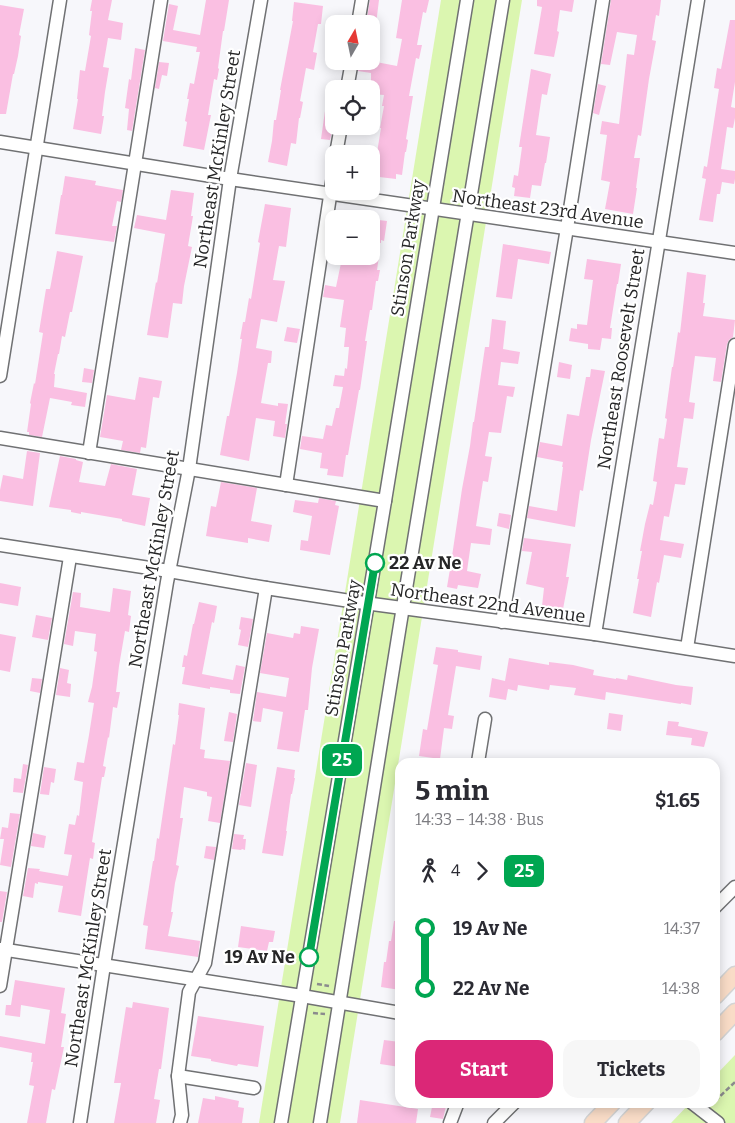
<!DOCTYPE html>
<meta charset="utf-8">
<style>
:root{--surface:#fff;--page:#f7f7f7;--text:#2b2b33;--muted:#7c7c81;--accent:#db2777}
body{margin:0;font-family:Bitter,serif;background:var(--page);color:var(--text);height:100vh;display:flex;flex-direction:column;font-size:19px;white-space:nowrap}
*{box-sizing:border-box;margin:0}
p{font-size:16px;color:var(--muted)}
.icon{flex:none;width:28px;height:28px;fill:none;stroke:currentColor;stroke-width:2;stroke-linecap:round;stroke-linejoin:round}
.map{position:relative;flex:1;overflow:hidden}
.side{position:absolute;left:395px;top:758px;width:325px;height:350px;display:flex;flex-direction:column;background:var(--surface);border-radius:15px;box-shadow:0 2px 12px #0003}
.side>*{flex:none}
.badge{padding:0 10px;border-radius:8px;font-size:18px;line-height:32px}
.needle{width:32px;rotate:9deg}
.buttons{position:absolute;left:325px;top:15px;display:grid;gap:10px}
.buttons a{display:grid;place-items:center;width:55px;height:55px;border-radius:10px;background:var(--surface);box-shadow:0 2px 12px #0003;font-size:25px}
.map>.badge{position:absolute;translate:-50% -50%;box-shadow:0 0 0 2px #fff}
.legs{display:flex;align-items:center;gap:8px;height:55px;padding:0 20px;font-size:16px}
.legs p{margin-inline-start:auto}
.overview{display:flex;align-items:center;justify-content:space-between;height:85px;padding:0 20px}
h1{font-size:28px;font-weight:700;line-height:38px}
.primary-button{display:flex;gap:10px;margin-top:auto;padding:10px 20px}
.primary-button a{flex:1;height:58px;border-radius:15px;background:var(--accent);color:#fff;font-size:20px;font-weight:700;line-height:58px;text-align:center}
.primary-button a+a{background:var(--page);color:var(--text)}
ul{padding:0 20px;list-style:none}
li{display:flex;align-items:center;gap:18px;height:60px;font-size:19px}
li i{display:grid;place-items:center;width:8px;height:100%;margin:0 6px;background:currentColor}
li i::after{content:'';width:12px;height:12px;margin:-6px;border:4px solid;border-radius:50%;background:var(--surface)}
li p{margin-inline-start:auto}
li:first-child i{background:linear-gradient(#0000 50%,currentColor 0)}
li:last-child i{background:linear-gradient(currentColor 50%,#0000 0)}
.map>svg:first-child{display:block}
.green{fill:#dbf6b0}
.building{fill:#fabfe2}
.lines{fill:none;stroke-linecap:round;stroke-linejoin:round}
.minor-casing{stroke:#707173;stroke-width:15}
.major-casing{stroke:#d4d4d4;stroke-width:19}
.path{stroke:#8b8b8d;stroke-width:2.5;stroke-dasharray:5 2.5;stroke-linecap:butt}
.minor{stroke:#fff;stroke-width:12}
.major{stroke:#f9dcc7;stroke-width:16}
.line-1-casing{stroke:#fff;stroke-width:11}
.line-1{stroke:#00a651;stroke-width:8}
.stop-1-dot{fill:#fff;stroke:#00a651;stroke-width:2.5}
.labels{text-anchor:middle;stroke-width:4.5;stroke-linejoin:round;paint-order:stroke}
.street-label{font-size:18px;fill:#262627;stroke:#fff}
.stop-label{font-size:18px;font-weight:bold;fill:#262627;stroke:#fff;text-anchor:start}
</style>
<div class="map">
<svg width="735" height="1123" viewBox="0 0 735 1123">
<rect width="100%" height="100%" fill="#f7f7fb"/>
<g class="green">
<path d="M441 0H522L340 1123H259Z"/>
<path d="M735 1055V1123H671L690 1103 715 1102V1076Z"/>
</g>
<g class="building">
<path d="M92 0H112L108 20 123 23 121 40 108 38 103 67 109 68 105 92 102 116H104L101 134 73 129 78 99H77L80 70 85 71 91 36 89 35 92 11H90Z"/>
<path d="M206 0H229L224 31H223L218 68 219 69 217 80 214 79 208 115H211L204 150 183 146 187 122 185 121 189 99H187L190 83 194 84 200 52H196L197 47 163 41 169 4 178 6 173 30 200 35Z"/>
<path d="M370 0H379L376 24H366Z"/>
<path d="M402 0H429L426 13 423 12 417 45H422L419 59 416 58 409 96H413L406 139 408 140 406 152H405L402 175 396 174V179L371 176 373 158 376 159 381 128H380L384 106H382L384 95 371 94V73L358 71 360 61H371L397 66 402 39 396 38Z"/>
<path d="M537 0H574L572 12 560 10 557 31 559 32 554 57 534 54 542 7 537 6Z"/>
<path d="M611 0H661L659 16 656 15 652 40 656 41 649 79 641 136 638 135 634 158H640L636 188H637L633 214 605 209 610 182 601 180 607 135 600 134 602 121 619 124 627 54 634 55 637 35 617 32 610 65 601 64Z"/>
<path d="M294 2 323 6 321 24H318L313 52 317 53 314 70 306 68 300 101 303 102 300 118H299L296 144 291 143 287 166 268 162 272 141 274 120H276L281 90H280L293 21H292Z"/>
<path d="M0 5 24 9 19 35 21 36 18 56 14 74H13L6 114H0Z"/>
<path d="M730 20H735V82L731 107 735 108V118L733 128 727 127 721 169 735 171V179L734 184 722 182 720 194H717L713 222 699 220 706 179 702 178 704 166 707 167 719 89 714 88 717 68 721 69Z"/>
<path d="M135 48 145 50 132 131 127 130 129 109 125 108 129 79 131 80Z"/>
<path d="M159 62 169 63 167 76 162 75 159 89 155 88Z"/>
<path d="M531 69 551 74 547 95 542 94 536 135 550 137 546 163H545L541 186 532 185 530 198 514 196 515 188 512 187 514 175 518 176 522 147H519Z"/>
<path d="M598 84 606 86 599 115 593 113Z"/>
<path d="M325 111 334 113V123L330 140 321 139Z"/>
<path d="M65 176 96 181 95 185 123 190 121 202 117 201 112 226H117L114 242 55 234 61 195H62Z"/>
<path d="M171 190 194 193 191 216H193L188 246 192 247 184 286 182 304 173 303 168 338 147 335 151 311 156 282 157 283 165 234 134 228 137 215 166 220Z"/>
<path d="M265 204 291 208 286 247 279 246 273 280 285 281 277 322 261 319 256 348 272 351 271 363H268L261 403 278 406V403L288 404 285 424H287L285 438 273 436 275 421 256 418 249 461 220 455 227 416H229L237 373 242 339H240L243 322H245L249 298 251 299 260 243 258 242Z"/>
<path d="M371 219 387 221 384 241 381 240V243L371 242Z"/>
<path d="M503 244 551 252 549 264 518 259 512 299 496 297Z"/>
<path d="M57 251 83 256 72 312H70L65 337 62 336 59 354H58L54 374H55L54 387 87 393 85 407 71 405 72 402 50 398 42 437 29 435V432H27L31 404 30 403 34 383 35 384 43 333 39 332 43 307 46 289H50Z"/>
<path d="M344 256H379L377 270H380L378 281H376L372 310H370L365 341H367L360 390H359L348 455H346L343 477 327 475 328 469 320 468 322 453 300 449 302 436 323 439 326 425 332 426 336 408H339L343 387 333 386 335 375 344 376 345 368 347 369 349 347H344L346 328 340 327 344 300 323 297 325 285 336 287 341 263H343Z"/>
<path d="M587 259 621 264 618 284H617L610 328H612L611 339 602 338 600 350 588 349V344L569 341 571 328 577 329V324L587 325 593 280 584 279Z"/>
<path d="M687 272 706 275 703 303H705L703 316 735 320 733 337 729 340 727 344 721 382 713 381 716 358 695 356 689 402 695 403 693 419 684 418 677 467 688 468 685 485 675 484 669 517 664 516 660 540 684 544 681 558 664 555 659 583 657 582 651 617 633 613 639 579H637L642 551H640L645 524 650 504 653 505 657 482 653 481 659 438 664 439 667 419 665 418 672 367H673L678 332 680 333Z"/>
<path d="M492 319 506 321 503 349 520 352 518 364 501 362 498 385 515 387 513 397 507 396 501 433 489 432 485 456 492 457 488 482 483 481 476 526 492 529 490 545 471 543 467 571 481 574 478 588 458 585 457 589 447 587 451 563 462 489 470 446 473 422H474L485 347H489Z"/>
<path d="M287 327 300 329 297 343 284 341Z"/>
<path d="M559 362 572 365 570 379 557 377Z"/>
<path d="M84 368 94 370 92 383 82 382Z"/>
<path d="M591 369 605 371 591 440 583 491 580 490 575 527 527 518 529 506 557 511 563 467H562L563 462 537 457 540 442 562 446 567 414 579 416 586 377H590Z"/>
<path d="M139 377 162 381 159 398 153 397 146 448 141 447 140 453 121 450 123 441 100 437 107 395 135 400Z"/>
<path d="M27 451 40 453 33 506 0 501V490L3 475 23 479Z"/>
<path d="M60 456 76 459V460L83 462 79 482 105 486 111 464 137 469 132 495 150 498 145 526 122 521V519L81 512V514L71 512V510L49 507Z"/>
<path d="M221 482 257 488 251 521 272 525 269 542 248 538V543L206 536 211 506 216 507Z"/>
<path d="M319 498 336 501 335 505 339 506 330 555 300 550 301 540 308 541 312 516 293 512 295 500 318 503Z"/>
<path d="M499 513 511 515 509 529 497 526Z"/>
<path d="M524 538 571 544 566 577H569L563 609 542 606 544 588 526 584 532 552 522 551Z"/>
<path d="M0 583 21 587 18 606 0 603Z"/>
<path d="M113 588 131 591 128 615 131 616 129 632 125 631 119 666 116 692H120L117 708 113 707 109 738 108 737 103 766 106 767 104 777H102L92 842 95 843 93 859 90 858 81 916 58 912 63 886 38 882V884L35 883 33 898 23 896 28 868 40 869 39 871 68 876 72 855 64 854 69 824 75 825 77 815 79 816 83 782 74 780 77 762 84 763 89 735 94 703 88 702 92 687 97 652 94 651 96 634 75 631 73 646 64 644 73 592 81 593 80 607 110 612Z"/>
<path d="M199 602 217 606 214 623 212 622 202 674 233 680 236 665 245 667 240 694 230 693V690L210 687V689L182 684 185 667H182L184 655 187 656 193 624H194Z"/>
<path d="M36 615 52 618 48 640 32 637Z"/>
<path d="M241 617 253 619 248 647 238 645 241 630 239 629Z"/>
<path d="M301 626 319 629 312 668 308 710H305L299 752 277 749 283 712 263 708 261 722 253 721 257 692 286 697 289 678 260 673 267 633 293 638 294 633 300 634Z"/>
<path d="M0 634 16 637 10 672 0 670Z"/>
<path d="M436 647 458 650V652L482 656 480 670 456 666 448 715 454 716 452 729 444 728 440 759 419 756 423 729 427 730 438 665 433 664Z"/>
<path d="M509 658 549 665V662L573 665 594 670 593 675 616 679V678L627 680 628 675 676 685 693 687 691 705 681 703V704L606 692 605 700 574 695 576 688 550 685 549 690 518 685 517 691 508 689 506 700 489 697 492 678 505 681Z"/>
<path d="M60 668 69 670 67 683 71 684 70 697 56 695Z"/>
<path d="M32 678 42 679 40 693 30 691Z"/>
<path d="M179 703 205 708 200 749 205 750 204 758 230 761 220 823 208 821 212 797 207 796V792L184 787 180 818H183L176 865 179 866 175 883 171 912H173L168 936 200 941 198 957 145 949 148 926 143 925 153 861H154L157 838 159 839 173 744 175 745 179 715H178Z"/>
<path d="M229 712 237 714 233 742 224 741Z"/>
<path d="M609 713 623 715 621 731 607 729Z"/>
<path d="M668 721 679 722 678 726 708 732 704 747 691 745 692 738 666 735Z"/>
<path d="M246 763 257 765 251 807 239 805Z"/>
<path d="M23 764 28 765 23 793 13 792 14 778 21 779Z"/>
<path d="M44 767 56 769 54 783 51 782 49 795 40 794Z"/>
<path d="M277 767 295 770 294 778H295L292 794H291L286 831H287L283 856 262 853Z"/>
<path d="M10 813 20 814 11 867 0 865 4 839H0L2 827 8 828Z"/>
<path d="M33 833 46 836 44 848 31 846Z"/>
<path d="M234 834 244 835 243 839H246L245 850 242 849 241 850 232 849Z"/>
<path d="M206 846 216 847 214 860 204 858Z"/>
<path d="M0 891 7 892 2 922H0Z"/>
<path d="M394 921H400V990L381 987 384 962H386L389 941H391Z"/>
<path d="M241 926 275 931 273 942H269L267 951 238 947Z"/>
<path d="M15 980 65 988 61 1013 66 1014 61 1047H64L55 1090 52 1089 46 1123H27L34 1086 29 1085 33 1062H31L32 1053 0 1047V1036L45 1044 50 1010 21 1005 20 1017 5 1015 6 1005H11Z"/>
<path d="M133 1002 169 1008 161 1069H159L154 1099 160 1100 156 1123H114L121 1083H114L126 1007 132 1008Z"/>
<path d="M198 1016 264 1026 258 1067 238 1064 237 1066 211 1061V1059L191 1056Z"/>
<path d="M384 1040 400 1042V1067L380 1064Z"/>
<path d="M215 1096 239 1101 238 1107 244 1108 242 1123H198L203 1098 215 1100Z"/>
<path d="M360 1100 418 1109 416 1123H357Z"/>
<path d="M433 1102H447L443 1119 430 1117Z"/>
</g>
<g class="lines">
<defs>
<g id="minor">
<path d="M358 24 362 0"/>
<path d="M347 89 352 61"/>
<path d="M0 142 230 179 735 253"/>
<path d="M336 154 341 126"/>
<path d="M0 376 60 0"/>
<path d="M0 438 385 501"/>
<path d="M89 453 161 0"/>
<path d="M286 485 334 170"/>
<path d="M0 545 169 571 266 588 350 601 595 634 735 656"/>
<path d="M502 622 567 228 603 0"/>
<path d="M595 634 698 0"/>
<path d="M687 648 735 345"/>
<path d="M478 762 485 719"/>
<path d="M715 907 735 887"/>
<path d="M0 949 302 996 400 1013"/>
<path d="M0 986 70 557"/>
<path d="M178 1076 254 1088"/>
<path d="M691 1102 718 1123"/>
<path d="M80 1123 104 965 167 582 189 469 230 179 261 0"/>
<path d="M180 1123 182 1115 178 1076 189 992 205 963 266 588"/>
<path d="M281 1123 385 501 467 0"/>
<path d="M320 1123 400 625 503 0"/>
<path d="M450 1123 458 1102"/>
<path d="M494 1123 515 1102"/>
</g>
<g id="major">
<path d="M715 996 735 975"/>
<path d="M715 1033 735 1012"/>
<path d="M593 1123 613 1102"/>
<path d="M627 1123 647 1102"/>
</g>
</defs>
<use href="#minor" class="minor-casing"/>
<use href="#major" class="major-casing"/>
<g class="path">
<path d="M317 984 329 986"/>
<path d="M313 1013 325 1014"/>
<path d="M715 1101 735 1082"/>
</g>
<use href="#minor" class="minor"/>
<use href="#major" class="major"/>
</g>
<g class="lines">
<defs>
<path id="line-1" d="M309 957 375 563"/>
</defs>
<use href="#line-1" class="line-1-casing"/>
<use href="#line-1" class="line-1"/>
</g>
<g class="stop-1-dot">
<circle cx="375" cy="563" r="9"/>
<circle cx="309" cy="957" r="9"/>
</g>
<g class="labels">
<g class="street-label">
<text transform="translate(217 159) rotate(-81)" y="6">Northeast McKinley Street</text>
<text transform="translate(548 209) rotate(8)" y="6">Northeast 23rd Avenue</text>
<text transform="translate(408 248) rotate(-81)" y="6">Stinson Parkway</text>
<text transform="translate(621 359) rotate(-81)" y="6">Northeast Roosevelt Street</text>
<text transform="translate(154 559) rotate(-80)" y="6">Northeast McKinley Street</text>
<text transform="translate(488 603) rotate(8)" y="6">Northeast 22nd Avenue</text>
<text transform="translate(343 648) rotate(-80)" y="6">Stinson Parkway</text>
<text transform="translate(88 958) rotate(-81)" y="6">Northeast McKinley Street</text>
</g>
<g class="stop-label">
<text x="389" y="569">22 Av Ne</text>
<text x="295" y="963" text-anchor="end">19 Av Ne</text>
</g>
</g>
</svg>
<div class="buttons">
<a><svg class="needle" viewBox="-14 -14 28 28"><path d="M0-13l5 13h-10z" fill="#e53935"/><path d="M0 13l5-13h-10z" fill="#7c7c81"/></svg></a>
<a><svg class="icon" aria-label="locate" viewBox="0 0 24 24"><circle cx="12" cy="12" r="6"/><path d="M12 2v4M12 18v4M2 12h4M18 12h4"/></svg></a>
<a>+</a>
<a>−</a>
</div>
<b class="badge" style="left:342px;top:760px;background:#00a651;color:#fff">25</b>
<section class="side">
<div class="overview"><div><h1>5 min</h1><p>14:33 – 14:38 · Bus</p></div><b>$1.65</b></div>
<div class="legs"><svg class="icon" aria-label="walk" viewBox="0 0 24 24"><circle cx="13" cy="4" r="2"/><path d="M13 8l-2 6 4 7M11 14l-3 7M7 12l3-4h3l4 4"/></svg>4<svg class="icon" aria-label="forward" viewBox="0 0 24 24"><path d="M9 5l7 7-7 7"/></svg><b class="badge" style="background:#00a651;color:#fff">25</b></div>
<ul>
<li><i style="color:#00a651"></i><b>19 Av Ne</b><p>14:37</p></li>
<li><i style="color:#00a651"></i><b>22 Av Ne</b><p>14:38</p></li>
</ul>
<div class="primary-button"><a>Start</a><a>Tickets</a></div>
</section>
</div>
